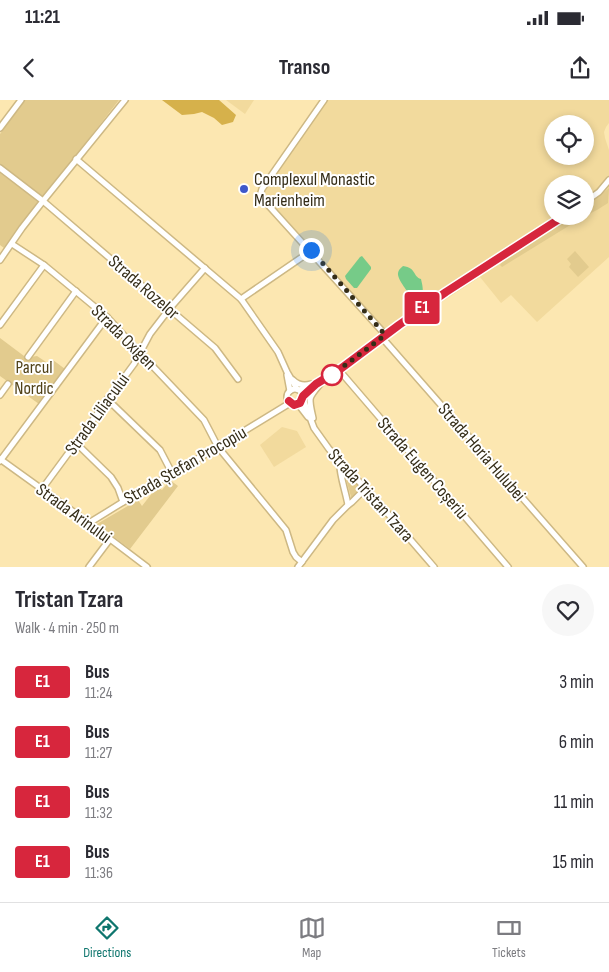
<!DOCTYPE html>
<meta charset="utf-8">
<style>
:root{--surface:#fff;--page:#f7f7f7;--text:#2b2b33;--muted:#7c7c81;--line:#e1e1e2;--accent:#0f766e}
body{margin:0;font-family:"Sofia Sans Condensed",sans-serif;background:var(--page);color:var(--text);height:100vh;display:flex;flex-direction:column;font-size:19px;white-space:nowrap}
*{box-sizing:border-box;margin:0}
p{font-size:16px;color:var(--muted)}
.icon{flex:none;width:28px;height:28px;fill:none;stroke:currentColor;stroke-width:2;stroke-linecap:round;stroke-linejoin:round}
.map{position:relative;height:467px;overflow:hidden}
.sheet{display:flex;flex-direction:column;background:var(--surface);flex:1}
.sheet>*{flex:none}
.badge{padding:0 10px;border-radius:4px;font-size:18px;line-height:32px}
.fabs{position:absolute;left:544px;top:15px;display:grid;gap:10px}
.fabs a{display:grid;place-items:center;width:50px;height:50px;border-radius:50%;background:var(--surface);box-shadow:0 2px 8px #0003;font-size:25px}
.you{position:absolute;width:25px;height:25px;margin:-12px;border:4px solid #fff;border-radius:50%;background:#1a73e8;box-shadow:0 0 0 8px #1a73e833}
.map>.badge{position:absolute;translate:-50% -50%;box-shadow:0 0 0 2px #fff}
.round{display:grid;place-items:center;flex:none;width:52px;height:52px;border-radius:26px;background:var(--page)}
.overview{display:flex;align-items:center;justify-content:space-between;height:85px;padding:0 15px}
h1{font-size:24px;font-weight:700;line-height:38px}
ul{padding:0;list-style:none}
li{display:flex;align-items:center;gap:15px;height:60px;padding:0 15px}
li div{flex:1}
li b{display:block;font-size:19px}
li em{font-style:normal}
li .badge{min-width:55px;font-weight:700;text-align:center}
.status{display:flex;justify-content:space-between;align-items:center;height:35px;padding:0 25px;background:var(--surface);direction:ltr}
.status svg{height:14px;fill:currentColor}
header{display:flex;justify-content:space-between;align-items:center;height:65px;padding:0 15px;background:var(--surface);font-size:22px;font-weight:700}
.tabs{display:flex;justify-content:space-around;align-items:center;height:70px;border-top:1px solid var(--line);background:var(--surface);font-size:14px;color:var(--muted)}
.tabs a{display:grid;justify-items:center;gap:2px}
.tabs .current{color:var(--accent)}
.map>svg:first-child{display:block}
.built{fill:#f2da9d;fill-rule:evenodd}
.green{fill:#e2cb8e}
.forest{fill:#d6b14b}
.water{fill:#76cb88}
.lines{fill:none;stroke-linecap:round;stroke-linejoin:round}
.minor-casing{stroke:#cdb884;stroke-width:8}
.minor{stroke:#fff;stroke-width:5}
.line-casing{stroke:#fff;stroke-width:11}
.line{stroke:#d7263d;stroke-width:8}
.walk{stroke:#352d18;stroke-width:5;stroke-dasharray:0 9}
.poi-dot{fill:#3e58ca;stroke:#fff;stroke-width:2}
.stop-dot{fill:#fff;stroke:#d7263d;stroke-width:2.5}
.labels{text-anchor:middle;stroke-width:4;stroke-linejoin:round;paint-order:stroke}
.poi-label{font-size:18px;fill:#352d18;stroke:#fff;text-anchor:start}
.street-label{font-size:18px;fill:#352d18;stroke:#fff}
.park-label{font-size:18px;fill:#504117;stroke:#fff}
</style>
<div class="status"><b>11:21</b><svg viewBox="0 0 49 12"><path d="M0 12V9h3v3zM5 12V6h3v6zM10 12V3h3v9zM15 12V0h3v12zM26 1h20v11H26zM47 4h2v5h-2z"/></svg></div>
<header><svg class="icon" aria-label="back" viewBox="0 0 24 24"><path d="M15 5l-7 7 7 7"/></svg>Transo<svg class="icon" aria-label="share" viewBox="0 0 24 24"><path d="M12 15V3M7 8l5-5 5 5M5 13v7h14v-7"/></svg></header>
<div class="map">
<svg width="609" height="467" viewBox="0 0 609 467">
<rect width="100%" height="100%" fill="#fce7b1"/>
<g class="built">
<path d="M226 0H254L245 14Z"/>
<path d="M328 0H609V23L606 27 604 32 605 38 609 50V157L537 222 511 195 501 203 480 177 388 237 316 152 263 94ZM552 24H585V56H552ZM552 84H585V116H552Z"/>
<path d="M282 327 297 331 306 347 274 367 260 345Z"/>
</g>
<g class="green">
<path d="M25 0H119L4 148 0 145V34Z"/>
<path d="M609 88 608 103 597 110 585 116V108Z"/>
<path d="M572 116H576L580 119 502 167 500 165 502 162Z"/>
<path d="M575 151 589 167 578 177 569 167 571 164 567 159Z"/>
<path d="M0 238 28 259 30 257 37 256 49 264 53 260 65 269 39 304 0 276Z"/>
<path d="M344 371H346L361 388 360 390 353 397H351L344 372Z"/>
<path d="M170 380 178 386 130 449 97 424 138 400 142 406 157 387 162 390Z"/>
</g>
<path class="forest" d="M162 0H219L236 15 233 22 222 25 214 18 202 12 194 14 182 15Z"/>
<g class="water">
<path d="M362 156 371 167V169L357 188H354L346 179 345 176 360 157Z"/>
<path d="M403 166C417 168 412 176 421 179 423 188 426 198 413 198 409 194 397 179 398 173 399 169 400 169 403 166Z"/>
</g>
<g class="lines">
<defs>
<g id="minor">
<path d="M324 0 262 89 260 96 382 231 385 241 583 467"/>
<path d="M0 28 21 0"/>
<path d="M76 59 241 199 278 252 287 272 297 289"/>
<path d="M0 68 43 101 215 248 238 279"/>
<path d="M585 102 599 92 609 80"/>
<path d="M12 144 44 165 107 217 140 253 204 320 218 347 286 430 293 452 296 457 302 462"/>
<path d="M0 160 22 128 43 101 125 0"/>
<path d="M241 199 311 151"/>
<path d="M0 225 44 165"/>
<path d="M28 257 76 191"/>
<path d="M339 270 508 467"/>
<path d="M287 275 290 291"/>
<path d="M293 280C298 285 304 286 311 284"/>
<circle cx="295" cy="297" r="8"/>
<path d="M299 290 316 284 323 281 383 236 446 192 564 116"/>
<path d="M0 295 8 284"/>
<path d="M107 299 160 350 172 373"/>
<path d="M303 299 314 328 329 349 377 401 434 467"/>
<path d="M298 304 308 317"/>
<path d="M313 318C308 297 308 298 321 283"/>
<path d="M76 343 111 377 118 388 123 402"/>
<path d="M0 359 89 423 147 467"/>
<path d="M0 361 107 217"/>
<path d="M42 389 134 264 150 234 170 208 205 168"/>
<path d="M348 405 352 402 366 388"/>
<path d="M89 423 123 402 218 347 290 303"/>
<path d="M89 467 110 439"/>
<path d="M298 467 333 420 348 405C346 392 338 371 340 361"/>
</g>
</defs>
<use href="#minor" class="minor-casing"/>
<use href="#minor" class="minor"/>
</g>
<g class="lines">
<defs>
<path id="line" d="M289 301 294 305 300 303 303 296 316 284 339 270 399 225 446 192 564 116"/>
</defs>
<use href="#line" class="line-casing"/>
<use href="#line" class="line"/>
<path class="walk" d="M311 150 382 231 384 236 332 275"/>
</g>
<circle class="poi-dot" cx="244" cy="89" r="5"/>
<circle class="stop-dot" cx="332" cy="275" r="10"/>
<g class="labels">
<g class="poi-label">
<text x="254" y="85">Complexul Monastic<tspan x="254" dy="21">Marienheim</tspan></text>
</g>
<g class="street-label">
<text transform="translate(144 187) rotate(41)" y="6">Strada Rozelor</text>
<text transform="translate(124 237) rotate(45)" y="6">Strada Oxigen</text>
<text transform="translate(97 314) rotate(-54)" y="6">Strada Liliacului</text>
<text transform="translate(482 352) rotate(49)" y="6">Strada Horia Hulubei</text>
<text transform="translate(185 365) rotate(-30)" y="6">Strada Ștefan Procopiu</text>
<text transform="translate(423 368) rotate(49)" y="6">Strada Eugen Coșeriu</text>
<text transform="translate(371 395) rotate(48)" y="6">Strada Tristan Tzara</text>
<text transform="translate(74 413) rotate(36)" y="6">Strada Arinului</text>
</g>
<g class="park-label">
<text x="34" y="273">Parcul<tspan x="34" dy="21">Nordic</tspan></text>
</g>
</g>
</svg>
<div class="fabs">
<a><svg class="icon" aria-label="locate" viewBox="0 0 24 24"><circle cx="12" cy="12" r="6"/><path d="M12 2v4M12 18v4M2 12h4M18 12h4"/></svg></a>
<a><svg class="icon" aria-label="layers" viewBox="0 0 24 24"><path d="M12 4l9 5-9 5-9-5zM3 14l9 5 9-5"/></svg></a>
</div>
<div class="you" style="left:311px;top:150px"></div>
<b class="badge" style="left:422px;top:208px;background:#d7263d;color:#fff">E1</b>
</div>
<section class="sheet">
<div class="overview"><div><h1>Tristan Tzara</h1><p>Walk · 4 min · 250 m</p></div><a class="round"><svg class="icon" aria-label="heart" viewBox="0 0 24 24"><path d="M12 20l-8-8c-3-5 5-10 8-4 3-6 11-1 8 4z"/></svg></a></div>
<ul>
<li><span class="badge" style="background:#d7263d;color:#fff">E1</span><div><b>Bus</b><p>11:24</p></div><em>3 min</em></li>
<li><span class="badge" style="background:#d7263d;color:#fff">E1</span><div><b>Bus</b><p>11:27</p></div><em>6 min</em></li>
<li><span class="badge" style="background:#d7263d;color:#fff">E1</span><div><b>Bus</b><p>11:32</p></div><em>11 min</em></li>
<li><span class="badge" style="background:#d7263d;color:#fff">E1</span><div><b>Bus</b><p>11:36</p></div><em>15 min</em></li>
</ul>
</section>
<nav class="tabs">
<a class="current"><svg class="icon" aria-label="directions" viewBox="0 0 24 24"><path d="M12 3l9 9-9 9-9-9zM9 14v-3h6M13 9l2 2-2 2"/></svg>Directions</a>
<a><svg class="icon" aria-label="map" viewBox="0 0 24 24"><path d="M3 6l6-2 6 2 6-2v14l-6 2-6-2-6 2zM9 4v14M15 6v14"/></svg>Map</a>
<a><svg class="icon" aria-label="tickets" viewBox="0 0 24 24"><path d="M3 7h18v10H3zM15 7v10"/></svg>Tickets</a>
</nav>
